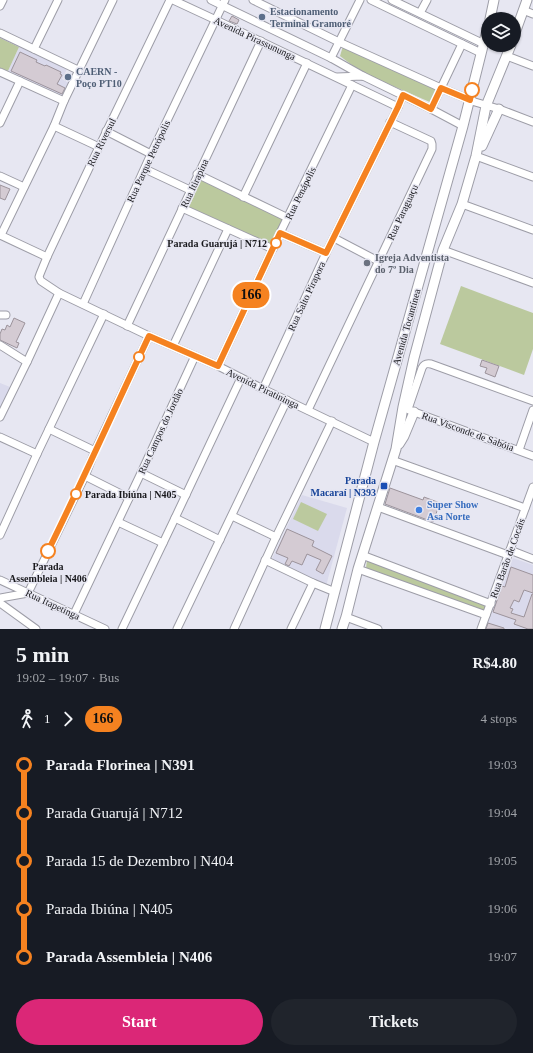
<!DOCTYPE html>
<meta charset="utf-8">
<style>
:root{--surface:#171b24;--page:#20242c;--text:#f1f3f6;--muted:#9ea1a6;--accent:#db2777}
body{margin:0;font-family:"Times New Roman",serif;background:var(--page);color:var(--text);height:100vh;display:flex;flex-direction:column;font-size:15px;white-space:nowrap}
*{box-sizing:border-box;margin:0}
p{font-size:13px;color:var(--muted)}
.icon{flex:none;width:22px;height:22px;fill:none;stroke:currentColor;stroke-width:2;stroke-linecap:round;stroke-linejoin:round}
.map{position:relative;height:629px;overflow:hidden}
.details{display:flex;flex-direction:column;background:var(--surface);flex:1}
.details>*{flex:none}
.badge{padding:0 8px;border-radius:13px;font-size:14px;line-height:26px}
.buttons{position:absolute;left:481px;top:12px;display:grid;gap:8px}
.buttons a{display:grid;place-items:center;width:40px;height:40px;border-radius:50%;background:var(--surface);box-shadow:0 1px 3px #0004;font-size:20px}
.map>.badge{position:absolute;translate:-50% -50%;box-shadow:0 0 0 2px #fff}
.legs{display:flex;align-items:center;gap:6px;height:44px;padding:0 16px;font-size:13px}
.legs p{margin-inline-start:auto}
.overview{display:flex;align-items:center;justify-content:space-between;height:68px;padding:0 16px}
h1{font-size:22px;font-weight:800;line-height:30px}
.primary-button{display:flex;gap:8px;margin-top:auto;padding:8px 16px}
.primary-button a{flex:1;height:46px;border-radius:24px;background:var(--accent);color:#fff;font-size:16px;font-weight:800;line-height:46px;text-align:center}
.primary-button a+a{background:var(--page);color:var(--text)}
ul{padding:0 16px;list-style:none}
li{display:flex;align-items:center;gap:14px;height:48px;font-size:15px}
li i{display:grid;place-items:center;width:6px;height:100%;margin:0 5px;background:currentColor}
li i::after{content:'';width:10px;height:10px;margin:-5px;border:3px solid;border-radius:50%;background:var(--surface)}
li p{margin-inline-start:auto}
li:first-child i{background:linear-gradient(#0000 50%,currentColor 0)}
li:last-child i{background:linear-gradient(currentColor 50%,#0000 0)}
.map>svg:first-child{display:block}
.built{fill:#dadaec}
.green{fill:#bbc99e}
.building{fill:#d4cbd3;stroke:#9c939b}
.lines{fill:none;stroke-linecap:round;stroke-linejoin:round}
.minor-casing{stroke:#9d9da7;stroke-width:9}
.major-casing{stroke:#9d9da7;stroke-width:11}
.minor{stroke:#fff;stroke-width:7}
.major{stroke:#fff;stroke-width:9}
.line-1-casing{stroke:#fff;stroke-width:9}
.line-1{stroke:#f58220;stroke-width:6}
.service-dot{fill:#5c6f8a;stroke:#e7e7f2;stroke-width:1.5}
.stop-1-dot{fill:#fff;stroke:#f58220;stroke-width:2}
.worship-dot{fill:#6b7280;stroke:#e7e7f2;stroke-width:1.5}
.transit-dot{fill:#1a4fb4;stroke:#e7e7f2;stroke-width:1.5}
.shop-dot{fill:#3f7fe0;stroke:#e7e7f2;stroke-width:1.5}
.labels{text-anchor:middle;stroke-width:3;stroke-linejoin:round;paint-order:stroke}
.service-label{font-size:10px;font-weight:bold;fill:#4e5e75;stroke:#e7e7f2;text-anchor:start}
.street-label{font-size:10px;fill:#18181c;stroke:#e7e7f2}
.stop-label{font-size:10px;font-weight:bold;fill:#18181c;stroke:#e7e7f2;text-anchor:end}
.worship-label{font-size:10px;font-weight:bold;fill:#5b616d;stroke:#e7e7f2;text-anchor:start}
.transit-label{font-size:10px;font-weight:bold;fill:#164399;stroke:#e7e7f2;text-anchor:end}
.shop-label{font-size:10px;font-weight:bold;fill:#366cbe;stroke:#e7e7f2;text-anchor:start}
</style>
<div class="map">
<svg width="533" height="629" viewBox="0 0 533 629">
<rect width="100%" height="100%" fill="#e7e7f2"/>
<g class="built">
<path d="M19 47 67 69 62 79 69 83 62 97 8 71Z"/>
<path d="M0 383 10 387 0 411Z"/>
<path d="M302 495 347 508 326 586 271 561Z"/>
<path d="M513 558 533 565V629H484L498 596Z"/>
</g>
<g class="green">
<path d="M0 38 19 47 8 71 0 68Z"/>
<path d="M343 46 437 89 432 103 361 72 340 56Z"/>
<path d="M201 180 285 218 273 245 189 207Z"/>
<path d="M461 286 533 313V349L524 375 440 344Z"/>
<path d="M301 502 327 514 318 531 293 519Z"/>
<path d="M367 560 486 604 483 613 366 568Z"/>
</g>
<g class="building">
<path d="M232 16 239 20 237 24 229 21Z"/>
<path d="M20 52 37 60 36 62 45 66 46 65 61 72 60 74 62 75 57 84 65 88 62 94 11 71Z"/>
<path d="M0 185 10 189 5 200 0 198Z"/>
<path d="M14 318 25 323 16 342 19 343 17 348 0 340V334L2 329 5 330 7 325 10 327Z"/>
<path d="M482 360 499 366 495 377 485 373 487 368 480 366Z"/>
<path d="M390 488 423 500 424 497 440 503 433 522 385 504Z"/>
<path d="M287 529 314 541 312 546 332 556 323 574 316 570 321 560 307 554 302 565 292 561 289 566 285 564 288 558 276 553Z"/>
<path d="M511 567 533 575V593L524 590 519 602 514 600 510 608 513 609 511 613 524 617 532 594H533V629H528L514 624 516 620 493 612 502 586 505 587Z"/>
<path d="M488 623 504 628V629H486Z"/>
</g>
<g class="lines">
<defs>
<g id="minor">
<path d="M170 0 99 147 47 257 40 274 39 277 41 281 59 293 149 336 218 366 263 389 374 442"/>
<path d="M173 0 216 20 398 107"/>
<path d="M211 0 331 58 363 76"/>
<path d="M253 0 339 42 441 88 475 102 499 109 533 122"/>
<path d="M371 0 481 53"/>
<path d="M392 0 484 44"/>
<path d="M0 6 3 0"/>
<path d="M523 10 533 14"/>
<path d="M420 13 427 0"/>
<path d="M0 33 80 71"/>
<path d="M34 49 58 0"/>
<path d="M507 56 533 66"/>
<path d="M331 58 360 0"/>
<path d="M0 72 64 101"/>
<path d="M337 77 363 76 431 109 463 126"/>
<path d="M431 109 462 44"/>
<path d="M0 123 20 81"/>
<path d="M54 126 99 147"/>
<path d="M106 131 151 154"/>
<path d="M476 156 533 177"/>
<path d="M145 169 190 190"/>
<path d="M197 174 288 218"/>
<path d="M0 176 24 187"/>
<path d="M243 197 307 63"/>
<path d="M462 204 533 230"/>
<path d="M182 208 273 249"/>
<path d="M280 233 326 253"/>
<path d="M0 235 47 257"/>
<path d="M1 235 54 126 64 101 113 0"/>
<path d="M334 238 378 261"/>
<path d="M443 250 533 283"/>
<path d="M83 304 151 154 225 0"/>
<path d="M0 315H6"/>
<path d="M127 326 261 41"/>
<path d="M0 345 27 362"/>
<path d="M173 346 228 229"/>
<path d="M218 366 280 233 352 85"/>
<path d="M263 389 326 253 398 107 403 95"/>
<path d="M408 409 422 368C424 364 426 363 431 364L533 401"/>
<path d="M308 410 432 149V144L431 141 390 122"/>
<path d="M409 410 533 456"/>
<path d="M0 417 27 362 59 293"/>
<path d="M49 429 95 451"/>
<path d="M0 437 37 454"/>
<path d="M519 450 533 410"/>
<path d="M392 460 525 508"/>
<path d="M141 473 186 495"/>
<path d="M85 476 129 498"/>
<path d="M378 507 508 555"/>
<path d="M232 516 276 537"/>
<path d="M175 518 220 540"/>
<path d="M118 522 163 543"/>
<path d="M0 535 37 454 104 314"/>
<path d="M510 550 533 559"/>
<path d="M362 555 491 604"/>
<path d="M265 560 313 583 335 592"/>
<path d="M358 569 486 615"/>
<path d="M0 580 105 629"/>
<path d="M28 593 85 476 95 451 149 336"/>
<path d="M0 598 28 593"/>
<path d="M0 603 36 629"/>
<path d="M74 614 141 473 195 356"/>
<path d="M346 617 378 629"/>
<path d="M122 629 175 518 241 378"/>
<path d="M177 629 287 400"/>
<path d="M234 629 276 537 332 421"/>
<path d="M291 629 313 583"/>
<path d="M481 629 533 487"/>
</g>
<g id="major">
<path d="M490 19 494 0"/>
<path d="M514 36 527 0"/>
<path d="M482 146 499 109"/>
<path d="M399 444 404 436 414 412"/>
<path d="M325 629 374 442 463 126 488 26"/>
<path d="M342 629 346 617 358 569 396 449 403 407 414 358 443 250 462 204 476 156 486 106 511 45"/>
</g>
</defs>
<use href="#minor" class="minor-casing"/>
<use href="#major" class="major-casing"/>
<use href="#minor" class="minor"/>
<use href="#major" class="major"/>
</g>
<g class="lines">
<defs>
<path id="line-1" d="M48 551C83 480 115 408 149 336L218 366 280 233 326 253 398 107 403 95 431 109 441 88 470 100 472 90"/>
</defs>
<use href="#line-1" class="line-1-casing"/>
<use href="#line-1" class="line-1"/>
</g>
<g class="service-dot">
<circle cx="262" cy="17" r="4"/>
<circle cx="68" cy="77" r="4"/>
</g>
<g class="stop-1-dot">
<circle cx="472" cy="90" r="7"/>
<circle cx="276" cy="243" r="5"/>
<circle cx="139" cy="357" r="5"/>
<circle cx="76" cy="494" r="5"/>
<circle cx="48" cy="551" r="7"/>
</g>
<circle class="worship-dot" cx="367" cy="263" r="4"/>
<rect class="transit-dot" x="380" y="482" width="8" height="8" rx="2"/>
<circle class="shop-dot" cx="419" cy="510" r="4"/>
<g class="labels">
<g class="service-label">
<text x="270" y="15">Estacionamento<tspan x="270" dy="12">Terminal Gramoré</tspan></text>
<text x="76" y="75">CAERN -<tspan x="76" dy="12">Poço PT10</tspan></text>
</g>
<g class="street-label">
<text transform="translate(255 38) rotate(25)" y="4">Avenida Pirassununga</text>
<text transform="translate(101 142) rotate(-64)" y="4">Rua Riversul</text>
<text transform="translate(148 161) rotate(-65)" y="4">Rua Parque Petrópolis</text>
<text transform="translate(194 183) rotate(-65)" y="4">Rua Itirapina</text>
<text transform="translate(300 193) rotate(-64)" y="4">Rua Penápolis</text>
<text transform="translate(402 212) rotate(-65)" y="4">Rua Paraguaçu</text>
<text transform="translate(306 296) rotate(-65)" y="4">Rua Salto Pirapora</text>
<text transform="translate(406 327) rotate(-74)" y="4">Avenida Tocantínea</text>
<text transform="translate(263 388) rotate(26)" y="4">Avenida Piratininga</text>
<text transform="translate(160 431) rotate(-65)" y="4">Rua Campos do Jordão</text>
<text transform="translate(468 431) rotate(20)" y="4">Rua Visconde de Sabóia</text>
<text transform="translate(507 558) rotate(-70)" y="4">Rua Barão de Cocáis</text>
<text transform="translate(53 604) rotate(25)" y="4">Rua Itapetinga</text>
</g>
<g class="stop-label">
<text x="267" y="247">Parada Guarujá | N712</text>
<text x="85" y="498" text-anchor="start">Parada Ibiúna | N405</text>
<text x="48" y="570" text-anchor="middle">Parada<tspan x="48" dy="12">Assembleia | N406</tspan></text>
</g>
<g class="worship-label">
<text x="375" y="261">Igreja Adventista<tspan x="375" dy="12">do 7º Dia</tspan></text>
</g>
<g class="transit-label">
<text x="376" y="484">Parada<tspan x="376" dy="12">Macaraí | N393</tspan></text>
</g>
<g class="shop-label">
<text x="427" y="508">Super Show<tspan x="427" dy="12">Asa Norte</tspan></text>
</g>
</g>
</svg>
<div class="buttons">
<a><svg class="icon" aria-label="layers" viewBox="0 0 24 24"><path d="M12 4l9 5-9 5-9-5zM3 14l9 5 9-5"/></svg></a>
</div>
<b class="badge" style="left:251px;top:295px;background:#f58220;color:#111">166</b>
</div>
<section class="details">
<div class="overview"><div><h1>5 min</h1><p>19:02 – 19:07 · Bus</p></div><b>R$4.80</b></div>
<div class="legs"><svg class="icon" aria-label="walk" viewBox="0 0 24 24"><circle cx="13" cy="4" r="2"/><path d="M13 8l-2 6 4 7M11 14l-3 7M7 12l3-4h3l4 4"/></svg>1<svg class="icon" aria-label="forward" viewBox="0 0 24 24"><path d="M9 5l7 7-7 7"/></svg><b class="badge" style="background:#f58220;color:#111">166</b><p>4 stops</p></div>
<ul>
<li><i style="color:#f58220"></i><b>Parada Florinea | N391</b><p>19:03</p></li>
<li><i style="color:#f58220"></i><span>Parada Guarujá | N712</span><p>19:04</p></li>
<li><i style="color:#f58220"></i><span>Parada 15 de Dezembro | N404</span><p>19:05</p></li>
<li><i style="color:#f58220"></i><span>Parada Ibiúna | N405</span><p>19:06</p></li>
<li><i style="color:#f58220"></i><b>Parada Assembleia | N406</b><p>19:07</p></li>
</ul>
<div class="primary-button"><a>Start</a><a>Tickets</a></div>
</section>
